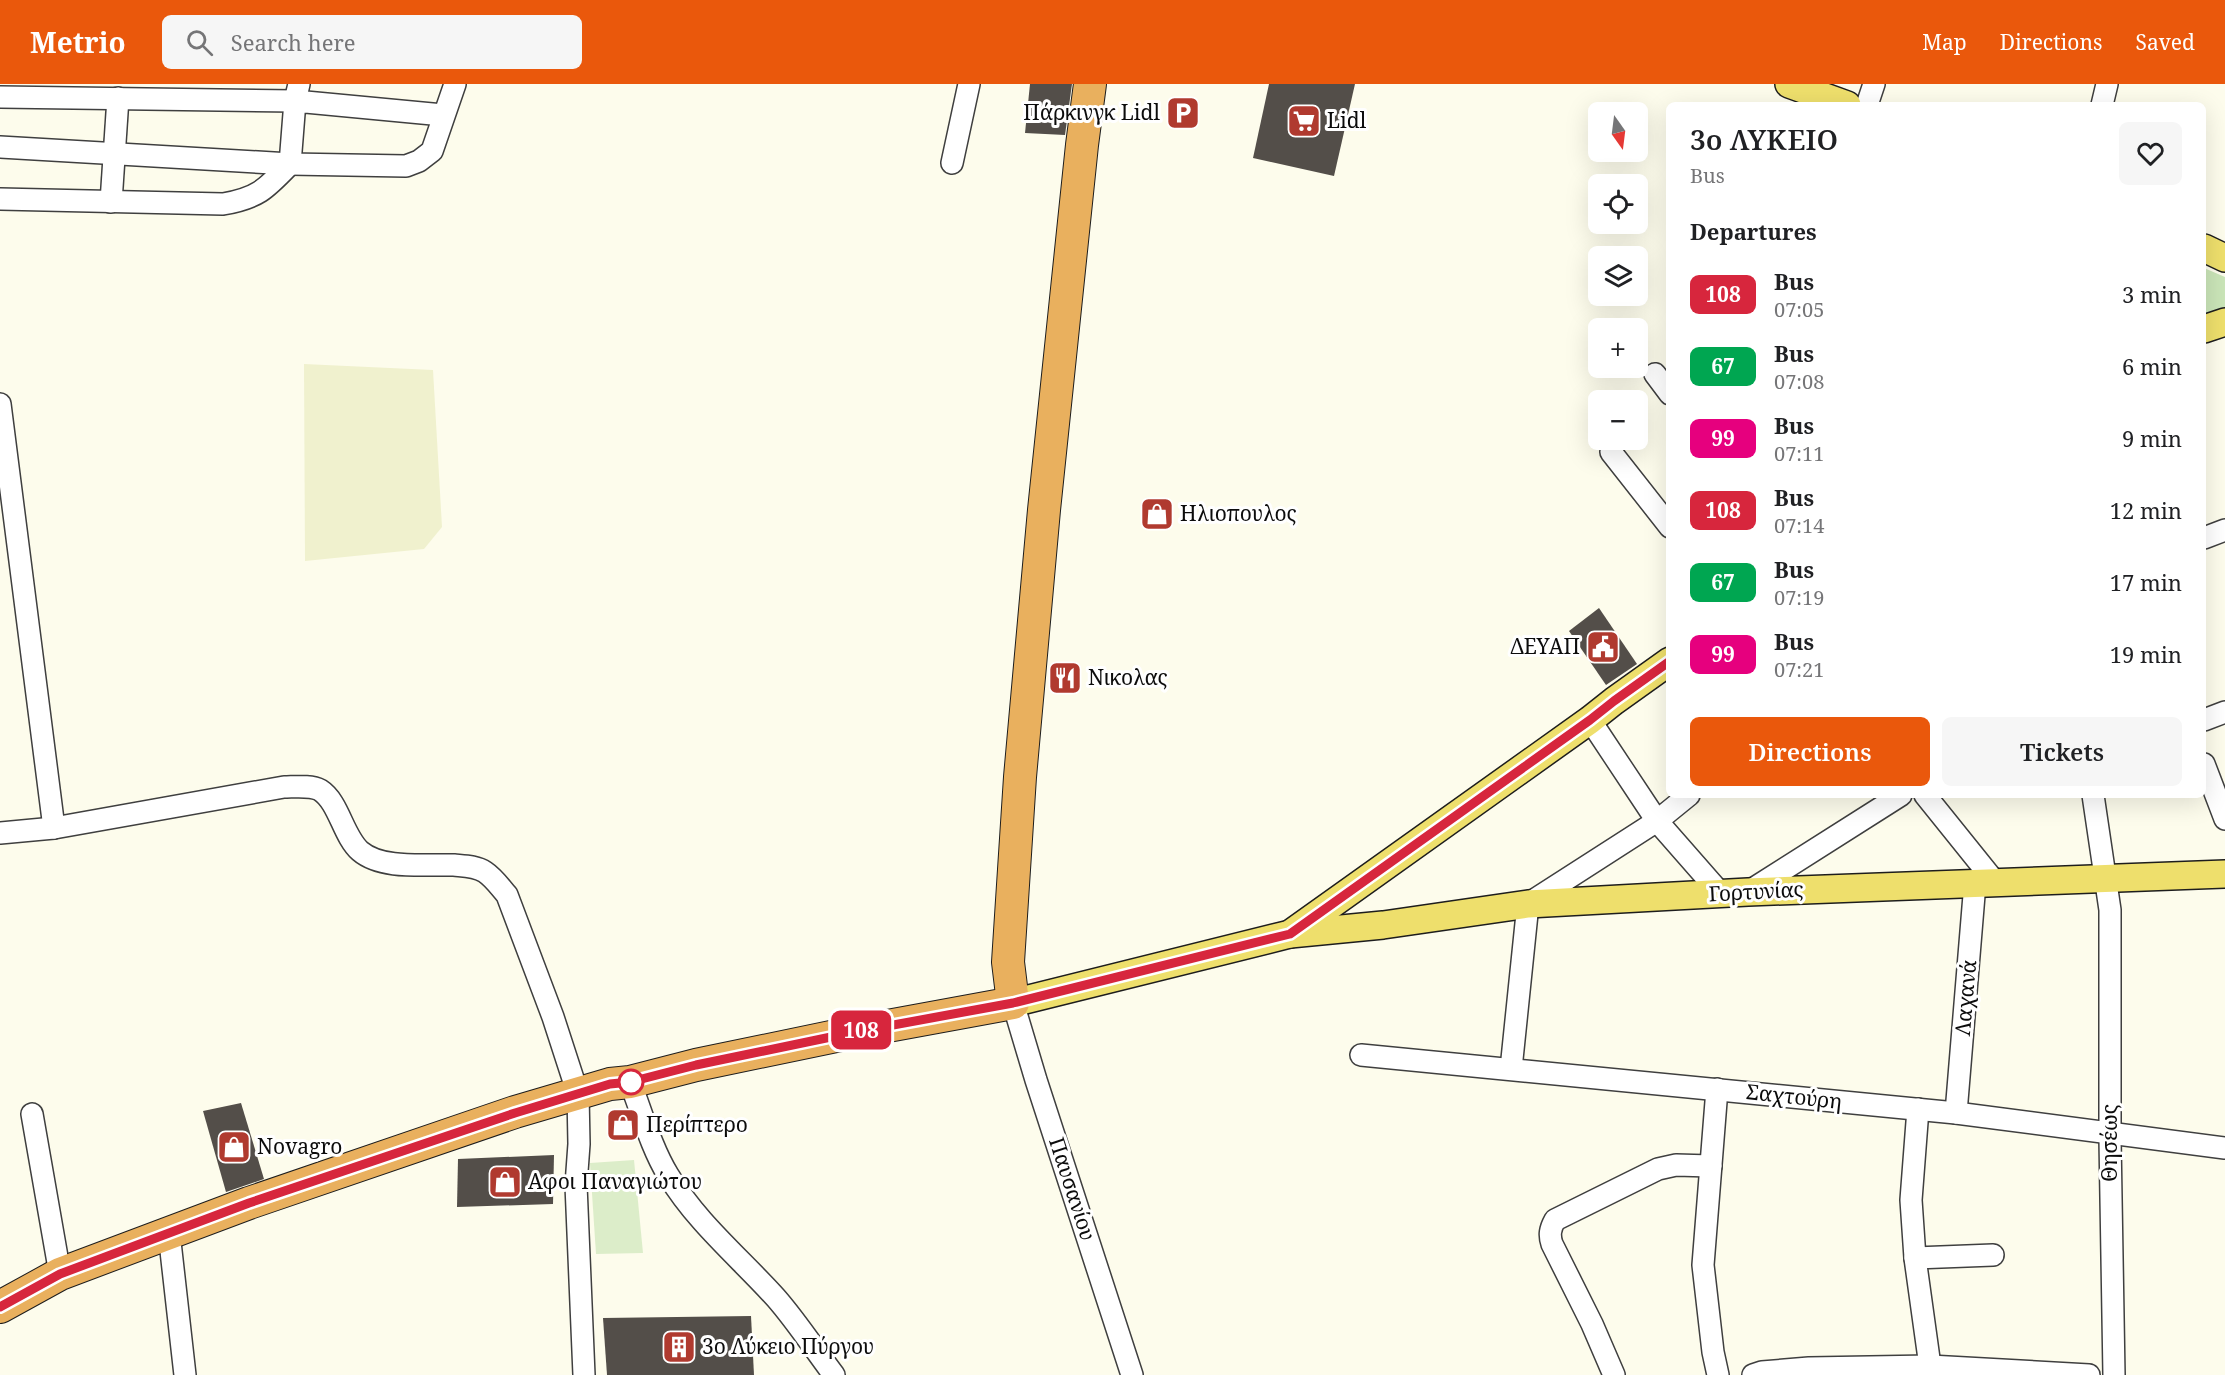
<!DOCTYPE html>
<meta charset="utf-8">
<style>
:root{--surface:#fff;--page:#f6f6f6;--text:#202124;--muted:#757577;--accent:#ea580c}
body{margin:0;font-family:"Noto Serif",serif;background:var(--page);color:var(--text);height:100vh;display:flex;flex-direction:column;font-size:22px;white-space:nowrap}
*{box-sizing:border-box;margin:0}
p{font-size:20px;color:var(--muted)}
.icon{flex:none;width:33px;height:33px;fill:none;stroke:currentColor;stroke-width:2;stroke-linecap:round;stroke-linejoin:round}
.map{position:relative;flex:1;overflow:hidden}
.sheet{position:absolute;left:1666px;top:18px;width:540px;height:696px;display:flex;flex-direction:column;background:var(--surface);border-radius:9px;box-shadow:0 6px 24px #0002}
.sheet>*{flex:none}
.badge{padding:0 12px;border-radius:9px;font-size:21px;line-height:39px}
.needle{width:39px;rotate:166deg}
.tools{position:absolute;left:1588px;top:18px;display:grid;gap:12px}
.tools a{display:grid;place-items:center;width:60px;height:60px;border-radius:9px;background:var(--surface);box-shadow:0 6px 24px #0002;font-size:30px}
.map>.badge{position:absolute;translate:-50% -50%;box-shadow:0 0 0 3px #fff}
h2{padding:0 24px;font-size:22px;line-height:54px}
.round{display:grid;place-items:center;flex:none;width:63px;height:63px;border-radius:9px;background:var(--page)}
.summary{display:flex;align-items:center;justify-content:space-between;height:102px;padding:0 24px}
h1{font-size:28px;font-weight:600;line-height:45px}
.button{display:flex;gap:12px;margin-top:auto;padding:12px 24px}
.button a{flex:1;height:69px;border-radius:9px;background:var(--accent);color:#fff;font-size:24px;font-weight:600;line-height:69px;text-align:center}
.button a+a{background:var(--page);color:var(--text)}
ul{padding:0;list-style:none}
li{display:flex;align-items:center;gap:18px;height:72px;padding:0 24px}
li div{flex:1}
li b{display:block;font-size:22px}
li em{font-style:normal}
li .badge{min-width:66px;font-weight:700;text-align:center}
header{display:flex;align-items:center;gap:36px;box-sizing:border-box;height:84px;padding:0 30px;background:var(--accent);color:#fff}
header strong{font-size:28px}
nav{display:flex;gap:33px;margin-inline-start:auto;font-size:21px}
.search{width:420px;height:54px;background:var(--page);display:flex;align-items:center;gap:15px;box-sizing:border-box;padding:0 21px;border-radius:9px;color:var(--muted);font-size:22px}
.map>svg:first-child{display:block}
.farmland{fill:#f0f1ce}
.green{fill:#cae5b8}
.pitch{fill:#dcedc9}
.building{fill:#534e49}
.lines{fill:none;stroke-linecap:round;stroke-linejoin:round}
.minor-casing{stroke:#3f3f3f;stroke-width:24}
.major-casing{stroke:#1d1d1d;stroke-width:30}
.highway-casing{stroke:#1d1d1d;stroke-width:34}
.minor{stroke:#fff;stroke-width:21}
.major{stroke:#eedf6c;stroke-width:27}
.highway{stroke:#e9b05e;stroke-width:32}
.line-casing{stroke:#fff;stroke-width:14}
.line{stroke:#d7263d;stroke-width:9}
.stop-dot{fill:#fff;stroke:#d7263d;stroke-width:3}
.labels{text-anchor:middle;stroke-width:6;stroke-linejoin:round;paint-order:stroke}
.poi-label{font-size:21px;fill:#0c0c0c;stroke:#fff;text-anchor:start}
.street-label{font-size:21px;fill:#0c0c0c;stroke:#fff}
</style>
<header>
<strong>Metrio</strong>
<div class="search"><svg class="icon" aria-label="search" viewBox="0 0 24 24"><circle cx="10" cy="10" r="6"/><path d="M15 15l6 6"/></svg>Search here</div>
<nav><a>Map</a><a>Directions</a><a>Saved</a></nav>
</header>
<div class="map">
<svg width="2225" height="1291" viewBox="0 0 2225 1291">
<rect width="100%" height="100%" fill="#fdfcec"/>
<path class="farmland" d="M304 280 433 286 442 443 424 465 305 477Z"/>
<path class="green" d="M2204 184 2225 193V228L2204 233Z"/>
<path class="pitch" d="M634 1076 643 1169 596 1170 590 1079Z"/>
<g class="building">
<path d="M1030 0H1072L1065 51 1025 49Z"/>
<path d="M1269 0H1355L1334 92 1253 74Z"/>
<path d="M1599 524 1637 580 1606 601 1569 547Z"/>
<path d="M241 1019 264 1095 226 1108 203 1027Z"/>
<path d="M554 1071 553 1120 457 1123 458 1075Z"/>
<path d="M751 1232 754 1291H607L603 1234Z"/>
</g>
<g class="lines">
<defs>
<g id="minor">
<path d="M0 13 295 17 299 0"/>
<path d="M1867 21 1874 0"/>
<path d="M2102 21 2107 0"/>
<path d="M0 63 290 80 406 82 419 77 432 67 455 0"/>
<path d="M952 79 969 0"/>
<path d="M0 115 223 120C258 114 266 105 290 80L295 17 443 31"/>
<path d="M111 118 118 14"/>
<path d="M1655 290 1670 310"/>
<path d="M0 320 54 744"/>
<path d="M1611 368 1670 443"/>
<path d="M2204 454 2225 446"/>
<path d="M1590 636 1657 737 1721 810"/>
<path d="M2204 636 2225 628"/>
<path d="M2204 680 2225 735"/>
<path d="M1925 711 1995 798"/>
<path d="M2093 711 2110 826V1055L2114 1291"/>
<path d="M0 749 54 744 284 703C294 703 311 701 320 706 339 718 343 752 360 767 382 786 426 780 454 781 464 782 476 782 485 788 494 794 500 803 507 811L553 933 578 1010 579 1060 576 1101 584 1291"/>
<path d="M1748 808 1901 711"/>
<path d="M1013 919 1036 996 1132 1291"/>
<path d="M1361 971 1956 1029 2225 1064"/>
<path d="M1511 985 1528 820 1657 737 1689 711"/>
<path d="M630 998C642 1029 651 1063 668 1091 697 1139 740 1174 776 1214 797 1238 815 1266 834 1291"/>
<path d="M1717 1005 1703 1181 1713 1268 1718 1291"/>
<path d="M1918 1025 1911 1116 1915 1174 1993 1171"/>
<path d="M1956 1029 1975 799"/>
<path d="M32 1030 60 1190"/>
<path d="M169 1149 185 1291"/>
<path d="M1915 1174 1930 1282"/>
<path d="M1614 1291 1592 1240 1552 1160C1549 1151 1550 1145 1555 1136L1658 1085 1676 1081 1711 1082"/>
<path d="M1753 1291 1762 1288 1809 1284 1930 1282 2089 1291"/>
</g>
<g id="major">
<path d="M1789 0 1847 21"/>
<path d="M2204 164 2225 174"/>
<path d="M2204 245 2225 238"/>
<path d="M1290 850 1383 841 1528 820 1748 808 2225 790"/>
<path d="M1013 919 1290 850 1590 636 1614 617 1670 577"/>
</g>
<path id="highway" d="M0 1223 60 1190 249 1119 515 1028 610 1000 630 998 696 981 855 948 1013 919 1008 878 1020 693 1044 426 1082 61 1090 0"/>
</defs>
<use href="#minor" class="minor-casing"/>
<use href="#major" class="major-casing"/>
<use href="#highway" class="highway-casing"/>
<use href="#minor" class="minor"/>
<use href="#major" class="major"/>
<use href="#highway" class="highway"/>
</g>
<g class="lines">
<defs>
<path id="line" d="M0 1223 60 1190 249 1119 515 1029 610 1000 630 998 696 981 855 948 1013 919 1290 850 1590 636 1614 617 1670 577"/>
</defs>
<use href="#line" class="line-casing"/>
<use href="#line" class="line"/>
</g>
<defs>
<symbol id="parking-square" viewBox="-11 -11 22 22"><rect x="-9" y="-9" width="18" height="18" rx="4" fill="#b03a2f" stroke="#fff"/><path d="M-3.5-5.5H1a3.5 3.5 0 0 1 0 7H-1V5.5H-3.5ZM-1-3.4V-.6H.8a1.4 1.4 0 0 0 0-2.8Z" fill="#fff"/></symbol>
<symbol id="supermarket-square" viewBox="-11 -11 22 22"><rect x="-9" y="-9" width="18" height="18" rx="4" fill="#b03a2f" stroke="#fff"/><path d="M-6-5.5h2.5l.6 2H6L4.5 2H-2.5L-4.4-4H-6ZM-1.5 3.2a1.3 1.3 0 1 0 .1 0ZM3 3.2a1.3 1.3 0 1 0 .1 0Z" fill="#fff"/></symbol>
<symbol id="shop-square" viewBox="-11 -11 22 22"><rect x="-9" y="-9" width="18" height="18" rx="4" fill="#b03a2f" stroke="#fff"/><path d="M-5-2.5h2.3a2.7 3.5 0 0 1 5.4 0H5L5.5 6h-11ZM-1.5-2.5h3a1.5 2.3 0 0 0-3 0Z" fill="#fff"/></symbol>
<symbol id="civic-square" viewBox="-11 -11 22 22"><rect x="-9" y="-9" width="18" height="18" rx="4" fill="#b03a2f" stroke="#fff"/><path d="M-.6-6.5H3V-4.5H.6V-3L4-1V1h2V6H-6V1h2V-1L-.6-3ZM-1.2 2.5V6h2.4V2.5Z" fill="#fff"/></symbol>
<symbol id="restaurant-square" viewBox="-11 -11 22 22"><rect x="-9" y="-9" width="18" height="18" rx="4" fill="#b03a2f" stroke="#fff"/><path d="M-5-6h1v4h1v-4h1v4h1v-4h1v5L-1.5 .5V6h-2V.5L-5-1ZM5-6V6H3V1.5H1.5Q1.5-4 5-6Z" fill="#fff"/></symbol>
<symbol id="building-square" viewBox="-11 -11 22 22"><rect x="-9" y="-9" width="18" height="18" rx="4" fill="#b03a2f" stroke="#fff"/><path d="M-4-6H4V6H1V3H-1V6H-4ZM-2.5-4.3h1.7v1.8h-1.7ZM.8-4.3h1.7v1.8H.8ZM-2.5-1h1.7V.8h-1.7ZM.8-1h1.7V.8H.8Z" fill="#fff"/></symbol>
</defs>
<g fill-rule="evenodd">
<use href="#parking-square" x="1164" y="10" width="38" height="38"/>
<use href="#supermarket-square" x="1285" y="18" width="38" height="38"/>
<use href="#shop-square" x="1138" y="411" width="38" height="38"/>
<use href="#civic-square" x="1584" y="544" width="38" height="38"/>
<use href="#restaurant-square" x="1046" y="575" width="38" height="38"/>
<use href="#shop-square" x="604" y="1022" width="38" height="38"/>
<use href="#shop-square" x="215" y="1044" width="38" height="38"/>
<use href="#shop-square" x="486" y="1079" width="38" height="38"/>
<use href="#building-square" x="660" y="1244" width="38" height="38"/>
</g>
<circle class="stop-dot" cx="631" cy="998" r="12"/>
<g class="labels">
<g class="poi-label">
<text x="1160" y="36" text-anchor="end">Πάρκινγκ Lidl</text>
<text x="1327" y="44">Lidl</text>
<text x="1180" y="437">Ηλιοπουλος</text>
<text x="1580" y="570" text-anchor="end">ΔΕΥΑΠ</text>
<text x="1088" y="601">Νικολας</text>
<text x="646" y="1048">Περίπτερο</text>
<text x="257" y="1070">Novagro</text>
<text x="528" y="1105">Αφοι Παναγιώτου</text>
<text x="702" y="1270">3o Λύκειο Πύργου</text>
</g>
<g class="street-label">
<text transform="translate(1756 808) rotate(-3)" y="7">Γορτυνίας</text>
<text transform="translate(1966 914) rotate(-85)" y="7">Λαχανά</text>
<text transform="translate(1794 1013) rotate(6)" y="7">Σαχτούρη</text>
<text transform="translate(2110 1059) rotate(-90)" y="7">Θησέως</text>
<text transform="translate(1072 1105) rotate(72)" y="7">Παυσανίου</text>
</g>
</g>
</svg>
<div class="tools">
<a><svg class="needle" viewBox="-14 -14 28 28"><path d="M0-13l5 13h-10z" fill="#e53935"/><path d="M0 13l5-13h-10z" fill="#757577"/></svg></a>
<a><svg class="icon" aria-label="locate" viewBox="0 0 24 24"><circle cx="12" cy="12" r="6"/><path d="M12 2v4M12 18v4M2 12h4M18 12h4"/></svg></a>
<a><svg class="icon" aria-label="layers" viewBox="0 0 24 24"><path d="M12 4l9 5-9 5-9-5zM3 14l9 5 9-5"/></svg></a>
<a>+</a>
<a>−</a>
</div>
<b class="badge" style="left:861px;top:946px;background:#d7263d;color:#fff">108</b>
<section class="sheet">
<div class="summary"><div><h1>3ο ΛΥΚΕΙΟ</h1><p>Bus</p></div><a class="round"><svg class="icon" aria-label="heart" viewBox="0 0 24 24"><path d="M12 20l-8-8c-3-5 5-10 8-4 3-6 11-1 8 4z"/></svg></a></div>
<h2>Departures</h2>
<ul>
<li><span class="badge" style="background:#d7263d;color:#fff">108</span><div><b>Bus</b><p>07:05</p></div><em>3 min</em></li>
<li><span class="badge" style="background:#00a651;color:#fff">67</span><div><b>Bus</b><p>07:08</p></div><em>6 min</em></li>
<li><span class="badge" style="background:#e6007e;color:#fff">99</span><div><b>Bus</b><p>07:11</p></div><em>9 min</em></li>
<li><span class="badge" style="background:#d7263d;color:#fff">108</span><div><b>Bus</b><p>07:14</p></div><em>12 min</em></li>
<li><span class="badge" style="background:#00a651;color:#fff">67</span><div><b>Bus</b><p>07:19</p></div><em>17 min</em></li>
<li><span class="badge" style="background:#e6007e;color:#fff">99</span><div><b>Bus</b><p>07:21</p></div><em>19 min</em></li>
</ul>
<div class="button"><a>Directions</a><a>Tickets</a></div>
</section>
</div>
